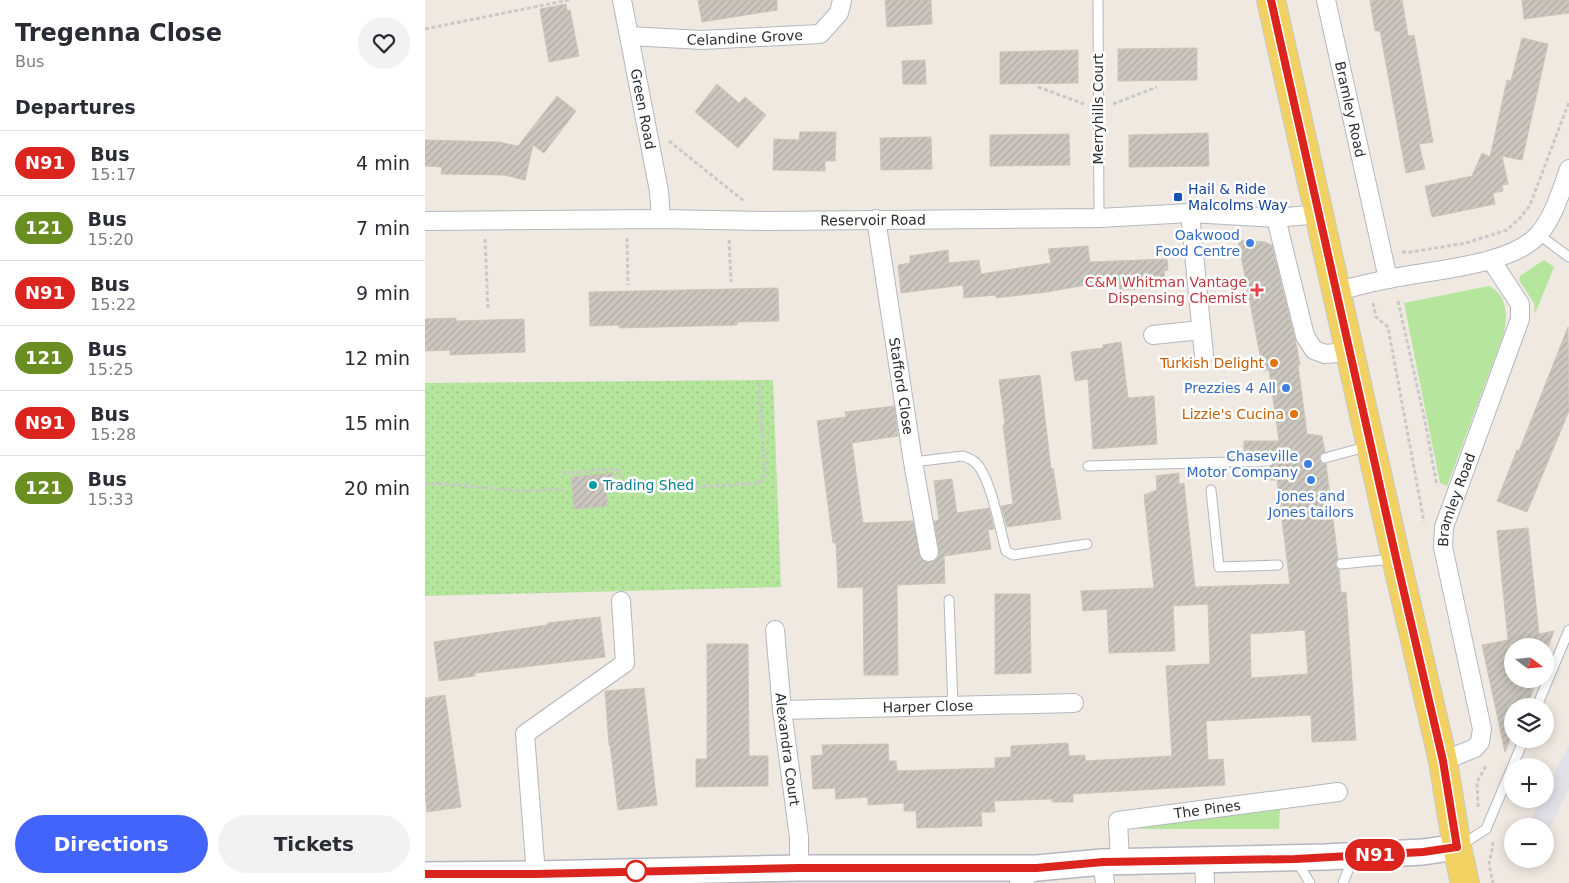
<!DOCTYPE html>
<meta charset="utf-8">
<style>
:root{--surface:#fff;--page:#f2f2f3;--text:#2b2b33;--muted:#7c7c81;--line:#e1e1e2;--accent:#4264fb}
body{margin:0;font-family:"DejaVu Sans",sans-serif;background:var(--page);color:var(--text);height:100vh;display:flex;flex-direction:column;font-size:19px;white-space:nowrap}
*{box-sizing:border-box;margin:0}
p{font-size:16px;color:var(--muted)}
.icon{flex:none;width:28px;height:28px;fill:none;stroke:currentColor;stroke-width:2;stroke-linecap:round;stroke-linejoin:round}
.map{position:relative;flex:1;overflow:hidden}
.drawer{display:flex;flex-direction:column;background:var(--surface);width:425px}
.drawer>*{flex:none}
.badge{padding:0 10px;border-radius:16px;font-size:18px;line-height:32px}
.needle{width:32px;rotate:106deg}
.controls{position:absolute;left:1079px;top:638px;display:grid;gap:10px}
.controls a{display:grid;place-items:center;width:50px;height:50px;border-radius:50%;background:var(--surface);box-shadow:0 2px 12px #0003;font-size:25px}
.map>.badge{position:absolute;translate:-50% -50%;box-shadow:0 0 0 2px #fff}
h2{padding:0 15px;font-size:19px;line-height:45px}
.round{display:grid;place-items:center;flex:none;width:52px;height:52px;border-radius:26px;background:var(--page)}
.overview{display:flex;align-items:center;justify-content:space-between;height:85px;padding:0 15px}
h1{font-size:24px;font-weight:700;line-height:38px}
.action{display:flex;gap:10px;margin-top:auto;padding:10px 15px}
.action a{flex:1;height:58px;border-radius:30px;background:var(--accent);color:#fff;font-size:20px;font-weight:700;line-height:58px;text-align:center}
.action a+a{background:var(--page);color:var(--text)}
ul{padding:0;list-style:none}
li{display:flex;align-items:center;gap:15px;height:65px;padding:0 15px;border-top:1px solid var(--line)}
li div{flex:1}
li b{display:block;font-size:19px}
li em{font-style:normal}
li .badge{min-width:55px;font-weight:700;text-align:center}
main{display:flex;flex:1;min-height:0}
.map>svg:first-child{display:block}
.industrial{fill:#e3e1e8}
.grass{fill:#b6e59e}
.park{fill:url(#park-dots)}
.building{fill:url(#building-hatch);stroke:#cbc5ba;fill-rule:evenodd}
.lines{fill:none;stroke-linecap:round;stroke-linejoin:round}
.lane-casing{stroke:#b4b7c1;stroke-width:11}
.street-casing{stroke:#b4b7c1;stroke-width:20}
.secondary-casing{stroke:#b4b7c1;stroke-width:28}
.primary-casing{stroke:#c9c9c9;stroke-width:30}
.path{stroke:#c9c9c9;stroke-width:3;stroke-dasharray:4 2.5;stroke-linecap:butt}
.lane{stroke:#fff;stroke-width:9}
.street{stroke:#fff;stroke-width:18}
.secondary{stroke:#fff;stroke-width:25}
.primary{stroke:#f2d163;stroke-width:28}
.line-casing{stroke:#fff;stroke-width:11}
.line{stroke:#dc241f;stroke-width:8}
.transit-dot{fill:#1a4fb4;stroke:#fff;stroke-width:2}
.shop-dot{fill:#3f7fe0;stroke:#fff;stroke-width:2}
.health-dot{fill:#e0444e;stroke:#fff;stroke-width:2}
.food-dot{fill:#e8710a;stroke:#fff;stroke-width:2}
.culture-dot{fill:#0f9aa8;stroke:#fff;stroke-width:2}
.stop-dot{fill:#fff;stroke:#dc241f;stroke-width:2.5}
.labels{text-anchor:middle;stroke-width:5;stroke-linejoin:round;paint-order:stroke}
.street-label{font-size:14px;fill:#2e2e2e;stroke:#fff}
.transit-label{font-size:14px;fill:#164399;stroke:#fff;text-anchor:start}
.shop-label{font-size:14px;fill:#366cbe;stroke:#fff;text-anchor:end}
.health-label{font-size:14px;fill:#be3a42;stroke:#fff;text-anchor:end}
.food-label{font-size:14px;fill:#c56008;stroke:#fff;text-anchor:end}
.culture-label{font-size:14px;fill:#0d838f;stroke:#fff;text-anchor:start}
</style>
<main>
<section class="drawer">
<div class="overview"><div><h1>Tregenna Close</h1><p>Bus</p></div><a class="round"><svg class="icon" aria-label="heart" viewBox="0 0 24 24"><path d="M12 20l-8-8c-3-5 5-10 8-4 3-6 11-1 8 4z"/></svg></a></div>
<h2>Departures</h2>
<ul>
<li><span class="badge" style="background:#dc241f;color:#fff">N91</span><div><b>Bus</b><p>15:17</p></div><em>4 min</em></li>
<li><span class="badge" style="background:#6b8e23;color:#fff">121</span><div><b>Bus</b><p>15:20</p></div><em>7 min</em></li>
<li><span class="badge" style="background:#dc241f;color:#fff">N91</span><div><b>Bus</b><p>15:22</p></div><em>9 min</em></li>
<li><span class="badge" style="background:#6b8e23;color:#fff">121</span><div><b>Bus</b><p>15:25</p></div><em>12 min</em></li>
<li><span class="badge" style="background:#dc241f;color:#fff">N91</span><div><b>Bus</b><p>15:28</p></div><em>15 min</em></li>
<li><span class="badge" style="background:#6b8e23;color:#fff">121</span><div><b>Bus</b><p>15:33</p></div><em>20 min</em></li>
</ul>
<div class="action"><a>Directions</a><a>Tickets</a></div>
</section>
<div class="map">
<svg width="1144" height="883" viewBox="0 0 1144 883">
<defs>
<pattern id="park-dots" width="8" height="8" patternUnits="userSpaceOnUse" patternTransform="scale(1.25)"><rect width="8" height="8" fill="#b6e59e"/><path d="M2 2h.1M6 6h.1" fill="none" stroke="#9dc588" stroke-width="1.8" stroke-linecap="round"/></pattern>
<pattern id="building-hatch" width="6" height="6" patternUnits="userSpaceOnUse" patternTransform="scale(1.25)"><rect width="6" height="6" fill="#cbc7bf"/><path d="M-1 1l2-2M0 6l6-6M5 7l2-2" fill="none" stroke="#afaba4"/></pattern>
</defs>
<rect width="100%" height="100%" fill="#efe9e1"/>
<path class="industrial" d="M1144 745V789L1120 838V826H1102L1116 799H1120V791Z"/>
<g class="grass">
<path d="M1119 260 1129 267 1110 314 1109 303 1094 280 1095 276Z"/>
<path d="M1064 286C1083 296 1082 314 1079 333L1022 486 1015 483 979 303Z"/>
<path d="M855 808 854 829H715L731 821Z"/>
</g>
<path class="park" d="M348 380 356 587 0 596V383Z"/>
<g class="building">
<path d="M273 0H352V10L277 22Z"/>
<path d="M460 0H506L507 24 462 27Z"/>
<path d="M945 0H977L983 36 989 35 1008 142 994 144 1000 169 981 173 955 31H950Z"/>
<path d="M1097 0H1144V13L1099 19Z"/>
<path d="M141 4 142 11 145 10 154 56 124 62 115 9Z"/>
<path d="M1097 38 1123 44 1097 160 1077 156 1083 184 1077 185 1078 191 1068 193 1070 204 1007 217 1000 186 1047 176 1057 153 1065 157 1082 80 1086 81Z"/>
<path d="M772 48V80L693 81V49Z"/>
<path d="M653 50V83L575 84V52Z"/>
<path d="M500 60 501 84H478L477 61Z"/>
<path d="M292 84 314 103 320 97 341 115 313 148 270 112Z"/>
<path d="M132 96 151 111 119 153 108 145 100 180 79 175 16 174 17 167 0 166V140L74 142 93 146Z"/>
<path d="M375 132H411L410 161H400V171L348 170 349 139 374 140Z"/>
<path d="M783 133 784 166 704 167V135Z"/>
<path d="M644 134 645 165 565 166V135Z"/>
<path d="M506 137 507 169 456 170 455 138Z"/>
<path d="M813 240 840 242 847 245 870 339 875 364 873 365 882 434 897 436 900 452 895 454 894 459 896 463 901 464 913 559 910 565 914 570 916 593 921 592 931 740 887 742 886 715 781 721 783 760 798 759 800 785 648 794V802H627V799L569 801 570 812H556L557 826 492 828 491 811H479V803L443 805V797L411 799 410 788 388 789 386 756 398 755 397 745 463 744 464 761H471L472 771 570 768V758L586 757V746L643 743 644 756 660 755V761L747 756 741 666 785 664 783 604 748 606 750 651 684 653 682 609 658 611 656 591 729 588 719 495 732 490 731 476 754 473V484L759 483 770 587 865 584 852 480H844V467L849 464 850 458 844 455H819V441H854L844 370 838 371ZM880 630 883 674 826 678 825 634Z"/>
<path d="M663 246 665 262 742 259 743 270 739 271 740 288 695 290 694 279 622 292 571 298V295L539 298 538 285 476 293 473 265 485 263V256L523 250 524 263 554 260 556 274 626 263 623 249Z"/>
<path d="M353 288 354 321 312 322V325L194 328V325L165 326 164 292Z"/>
<path d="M31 318V321L99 319 100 352 25 355V350L0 351V319Z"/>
<path d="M1143 327 1144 411 1102 512 1072 501 1092 450 1094 451Z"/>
<path d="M696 342 703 398 729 396 732 444 668 449 663 379 650 381 646 352 678 348V345Z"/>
<path d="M615 375 626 469 628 468 636 519 582 527 576 506 588 504 578 425H580L574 380Z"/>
<path d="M469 406 473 436 427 443 438 523 488 521 496 558 501 562 510 560 514 556V551L509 521 514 520 509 481 527 479 532 513 564 508 569 529 563 530 566 549 519 556 520 583 472 585 473 675H439L438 587 413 588 411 543H408L392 421 421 417 420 412Z"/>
<path d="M188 473 190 492 181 493 183 506 149 509 146 477Z"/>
<path d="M1103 528 1114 634 1129 631 1120 655V646H1088V679H1112L1102 706H1088V732L1080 752 1057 645 1083 640 1072 531Z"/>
<path d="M570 594H605L606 673 570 674Z"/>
<path d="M175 617 180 657 50 673V676L14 681 9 642 122 625V623Z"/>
<path d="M282 644H323L324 756H343V786L271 787V759H282Z"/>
<path d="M219 688 232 805 193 810 185 745H184L180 691Z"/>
<path d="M20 695 36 807 2 812 0 794V698Z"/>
</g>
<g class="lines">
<defs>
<g id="lane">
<path d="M673 0 674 218"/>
<path d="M1113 234 1144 257"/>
<path d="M900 458 944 446"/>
<path d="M488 462 538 456C543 458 547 459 551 463 566 478 575 530 581 551L588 555 662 544"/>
<path d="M663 466 844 461"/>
<path d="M786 490 794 567 853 565"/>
<path d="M916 564 968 559"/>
<path d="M524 600 528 706"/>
<path d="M1112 706 1144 630"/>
<path d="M1035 846 1061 829 1099 739"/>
<path d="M871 860 885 883"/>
<path d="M918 883 928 858"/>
</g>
<g id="street">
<path id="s1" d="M197 0 234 191 236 219"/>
<path id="s2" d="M901 0 963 279"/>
<path id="s3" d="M204 36 277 40 395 34 414 13 417 0"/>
<path d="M765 213 779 355"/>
<path d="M851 218 880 336 889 350 900 354 925 352"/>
<path id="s4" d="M451 219 488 462 504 552"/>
<path id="s5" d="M0 221 236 219 344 221 674 218 765 213 851 218 894 214"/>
<path d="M912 291C929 287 947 282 964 279 1005 270 1085 266 1113 235 1129 217 1136 191 1144 169"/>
<path d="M728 335 776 330"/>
<path id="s6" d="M350 630 357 710 374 837V868"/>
<path id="s7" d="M357 710 649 703"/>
<path id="s8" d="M1018 761 1050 748 1055 742 1057 729 1018 547 1019 527 1095 319V304L1066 260"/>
<path d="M779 861 780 883"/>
<path d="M677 862 680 883"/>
<path id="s9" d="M695 862 693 821 913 792"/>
<path d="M111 874 100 734 200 663 196 601"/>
<path d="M594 883 612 868"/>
</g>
<path id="secondary" d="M0 875 111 874 374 868H612L677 862 900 857 998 852 1032 847"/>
<path id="primary" d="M846 0 971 558 1018 761 1032 847 1040 883"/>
</defs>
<use href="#lane" class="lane-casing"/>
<use href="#street" class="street-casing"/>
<use href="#secondary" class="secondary-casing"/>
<use href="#primary" class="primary-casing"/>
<g class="path">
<path d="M0 29 144 0"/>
<path d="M613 87 659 104"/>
<path d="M688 104 732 87"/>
<path d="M244 141 319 201"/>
<path d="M202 238 203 285"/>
<path d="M60 239 63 309"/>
<path d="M304 240 306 282"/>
<path d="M977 252H986L1041 243 1082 230 1095 218 1105 205 1144 102"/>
<path d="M973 301 1000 421 1012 486"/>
<path d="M948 303 951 317 963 327 999 522"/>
<path d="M139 473 189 469 194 471 198 482 210 491 334 483 340 478 334 380"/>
<path d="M0 484H19L98 491 139 489"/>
<path d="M1053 807 1052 782 1060 768 1059 766"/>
<path d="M1067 842 1068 845 1064 864 1068 883"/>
</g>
<use href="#lane" class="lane"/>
<use href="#street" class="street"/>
<use href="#secondary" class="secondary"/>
<use href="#primary" class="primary"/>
</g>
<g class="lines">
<defs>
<path id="line" d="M0 874H111L374 868H612L678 862 870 859 998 852 1032 847 1018 761 971 558 846 0"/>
</defs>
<use href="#line" class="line-casing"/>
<use href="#line" class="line"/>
</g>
<rect class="transit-dot" x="748" y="192" width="10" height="10" rx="2.5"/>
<g class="shop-dot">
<circle cx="825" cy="243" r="5"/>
<circle cx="861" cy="388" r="5"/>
<circle cx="883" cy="464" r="5"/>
<circle cx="886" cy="480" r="5"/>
</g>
<path class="health-dot" d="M829.5 282.5h5v5h5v5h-5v5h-5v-5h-5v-5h5z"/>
<g class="food-dot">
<circle cx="849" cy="363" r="5"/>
<circle cx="869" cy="414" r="5"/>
</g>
<circle class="culture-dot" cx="168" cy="485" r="5"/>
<circle class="stop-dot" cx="211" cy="871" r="10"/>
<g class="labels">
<g class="street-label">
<text dy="5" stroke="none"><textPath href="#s3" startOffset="116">Celandine Grove</textPath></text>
<text dy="5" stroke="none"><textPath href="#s1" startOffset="111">Green Road</textPath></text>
<text transform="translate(673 109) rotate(-90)" y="5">Merryhills Court</text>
<text dy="5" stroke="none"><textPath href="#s2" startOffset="112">Bramley Road</textPath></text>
<text dy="5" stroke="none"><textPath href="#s5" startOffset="448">Reservoir Road</textPath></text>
<text dy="5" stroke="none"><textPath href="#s4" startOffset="169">Stafford Close</textPath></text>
<text dy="5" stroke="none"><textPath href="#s8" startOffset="291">Bramley Road</textPath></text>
<text dy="5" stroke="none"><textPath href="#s7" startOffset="146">Harper Close</textPath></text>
<text dy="5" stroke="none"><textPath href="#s6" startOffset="120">Alexandra Court</textPath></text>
<text dy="5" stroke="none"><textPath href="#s9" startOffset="131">The Pines</textPath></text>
</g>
<g class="transit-label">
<text x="763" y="194">Hail &amp; Ride<tspan x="763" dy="16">Malcolms Way</tspan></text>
</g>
<g class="shop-label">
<text x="815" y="240">Oakwood<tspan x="815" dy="16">Food Centre</tspan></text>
<text x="851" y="393">Prezzies 4 All</text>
<text x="873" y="461">Chaseville<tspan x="873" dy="16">Motor Company</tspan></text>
<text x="886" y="501" text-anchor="middle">Jones and<tspan x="886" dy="16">Jones tailors</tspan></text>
</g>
<g class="health-label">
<text x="822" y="287">C&amp;M Whitman Vantage<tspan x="822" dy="16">Dispensing Chemist</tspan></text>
</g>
<g class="food-label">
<text x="839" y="368">Turkish Delight</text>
<text x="859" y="419">Lizzie's Cucina</text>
</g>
<g class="culture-label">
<text x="178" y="490">Trading Shed</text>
</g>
</g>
</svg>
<div class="controls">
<a><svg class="needle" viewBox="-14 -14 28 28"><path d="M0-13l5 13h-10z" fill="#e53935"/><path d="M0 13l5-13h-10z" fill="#7c7c81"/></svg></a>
<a><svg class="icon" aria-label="layers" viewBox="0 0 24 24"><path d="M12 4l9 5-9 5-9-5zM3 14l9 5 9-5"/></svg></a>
<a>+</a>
<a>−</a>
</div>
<b class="badge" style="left:950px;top:855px;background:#dc241f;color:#fff">N91</b>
</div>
</main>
